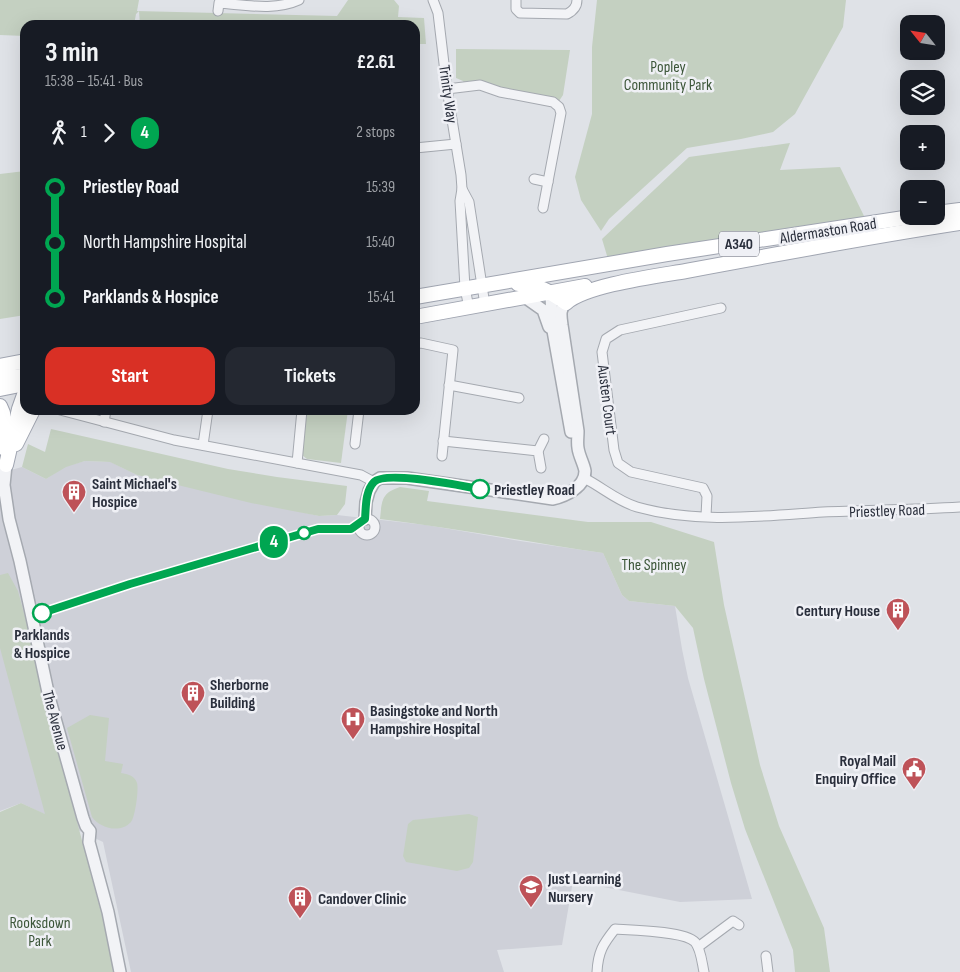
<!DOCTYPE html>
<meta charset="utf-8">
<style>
:root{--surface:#171b24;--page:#242831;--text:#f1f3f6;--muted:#9ea1a6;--accent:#d93025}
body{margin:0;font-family:"Sofia Sans Condensed",sans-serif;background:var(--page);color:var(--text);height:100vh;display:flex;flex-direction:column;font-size:19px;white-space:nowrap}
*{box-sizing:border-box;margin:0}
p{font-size:16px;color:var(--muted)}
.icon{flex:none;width:28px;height:28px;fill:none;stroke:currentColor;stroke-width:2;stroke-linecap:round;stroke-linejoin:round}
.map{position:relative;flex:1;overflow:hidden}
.drawer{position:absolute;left:20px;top:20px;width:400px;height:395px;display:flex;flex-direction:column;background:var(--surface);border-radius:15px;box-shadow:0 5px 20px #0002}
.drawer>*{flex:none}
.badge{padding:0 10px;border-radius:16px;font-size:18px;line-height:32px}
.needle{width:32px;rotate:300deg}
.controls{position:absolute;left:900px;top:15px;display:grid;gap:10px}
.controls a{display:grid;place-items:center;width:45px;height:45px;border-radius:10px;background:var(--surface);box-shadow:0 5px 20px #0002;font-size:25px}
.map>.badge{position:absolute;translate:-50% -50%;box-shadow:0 0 0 2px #fff}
.legs{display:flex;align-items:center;gap:8px;height:55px;padding:0 25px;font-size:16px}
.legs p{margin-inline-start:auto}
.summary{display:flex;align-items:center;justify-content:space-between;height:85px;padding:0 25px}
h1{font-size:28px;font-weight:700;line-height:38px}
.cta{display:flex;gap:10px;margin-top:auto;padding:10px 25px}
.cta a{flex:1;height:58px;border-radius:15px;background:var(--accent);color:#fff;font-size:20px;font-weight:700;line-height:58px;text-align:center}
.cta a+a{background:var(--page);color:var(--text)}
ul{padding:0 25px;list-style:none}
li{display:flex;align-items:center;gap:18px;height:55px;font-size:19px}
li i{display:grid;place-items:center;width:8px;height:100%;margin:0 6px;background:currentColor}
li i::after{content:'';width:12px;height:12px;margin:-6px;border:4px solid;border-radius:50%;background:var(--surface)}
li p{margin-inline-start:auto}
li:first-child i{background:linear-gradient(#0000 50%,currentColor 0)}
li:last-child i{background:linear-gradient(currentColor 50%,#0000 0)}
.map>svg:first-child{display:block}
.built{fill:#ced0d8}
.green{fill:#c4d0c1}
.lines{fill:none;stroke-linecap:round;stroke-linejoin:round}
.minor-casing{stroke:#a5a9b0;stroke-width:11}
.tertiary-casing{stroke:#a5a9b0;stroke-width:14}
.primary-casing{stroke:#a0a5b1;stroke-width:16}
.minor{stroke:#f2f3f6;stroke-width:9}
.tertiary{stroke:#f2f3f6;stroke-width:11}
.primary{stroke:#fff;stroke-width:14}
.line-1-casing{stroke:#fff;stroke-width:11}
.line-1{stroke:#00a651;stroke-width:8}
.stop-1-dot{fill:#fff;stroke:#00a651;stroke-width:2.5}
.labels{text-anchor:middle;stroke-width:5;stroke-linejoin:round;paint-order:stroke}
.shield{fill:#eff0f5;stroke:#656974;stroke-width:1}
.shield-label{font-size:15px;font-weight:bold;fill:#2a2f3c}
.park-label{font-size:16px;fill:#3c5639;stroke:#eff0f5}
.street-label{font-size:16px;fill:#2a2f3c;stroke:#eff0f5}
.poi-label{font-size:16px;font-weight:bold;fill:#2a2f3c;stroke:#eff0f5;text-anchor:start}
.stop-label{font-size:16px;font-weight:bold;fill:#2a2f3c;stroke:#eff0f5;text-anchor:start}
</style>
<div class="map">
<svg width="960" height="972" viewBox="0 0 960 972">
<rect width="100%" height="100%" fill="#dfe2e7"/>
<path class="built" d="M85 461 111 462 137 475 319 516 337 515 426 525 520 541 603 553 622 595 629 601 675 606 682 649 688 678 752 899 680 902 573 881 562 945 497 950 504 972H131L103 842 21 803 0 811V473L22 467 46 479 66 466Z"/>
<g class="green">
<path d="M0 0H139L137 11 337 16 348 0H394L399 6 398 17 424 18 426 44H415V25H140L139 11 136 14 134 25H25V36L0 35Z"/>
<path d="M597 0H846L843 27 795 114 773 132 741 139 687 148 609 219 601 231 581 200 575 177 592 114V47Z"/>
<path d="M456 49 570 50 563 95 557 104 465 85 463 81 456 78Z"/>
<path d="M790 143 780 170 840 167 865 218 608 259 602 239 689 157Z"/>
<path d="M25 171V315L0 319V174Z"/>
<path d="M307 410H348L341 463 307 459 302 455Z"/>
<path d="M51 429 228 469 277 477 347 486 345 504 337 515 319 516 251 503 137 475 110 462 85 461 66 467 46 479 22 467 28 444 45 452Z"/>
<path d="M400 487 429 491 427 501 588 522H651L714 542 724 605 760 765 779 826 824 928 830 972H795L793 950 745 829 731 783 704 679 693 628 675 606 629 601 622 595 603 553C528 542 454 528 380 519 382 501 381 493 400 487Z"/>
<path d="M8 573 18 591 25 617 47 710 109 941 113 972H0V812L21 803 45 814 0 648V575Z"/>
<path d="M90 715 109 718 105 761 123 764 121 773C128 774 135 776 137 783 139 789 135 818 131 822 120 834 100 828 92 817L67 728Z"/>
<path d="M469 814 478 817 473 862 469 868 457 871 406 862 403 856 408 824 413 820Z"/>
</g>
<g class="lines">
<defs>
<g id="minor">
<path d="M433 0 438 13 447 89 461 175 462 189 460 201 465 288 469 308"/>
<path d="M516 0V9L520 13 567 14C573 11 577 7 577 0"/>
<path d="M218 11 219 3C246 5 275 11 299 0"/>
<path d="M447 89 480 85 500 92 553 102 559 107 561 113 543 208"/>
<path d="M415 148 456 144"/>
<path d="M534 179 548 182"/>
<path d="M462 189 469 202 485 305"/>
<path d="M415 344 421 343 453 350 442 456"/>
<path d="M449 385 519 398"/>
<path d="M60 410 174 440 361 475 374 482"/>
<path d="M104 422 106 410"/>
<path d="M443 441 538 451 541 468"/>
<path d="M355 444 359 410"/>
<path d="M203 445 208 410"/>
<path d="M538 451 544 439"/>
<path d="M297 463 302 410"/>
<path d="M584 478C602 487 617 501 637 507 697 524 762 516 823 512 868 510 914 510 960 507"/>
<path d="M706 516 707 496 703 488 631 472 618 463 614 450 602 352 606 339 620 330 721 308"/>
<circle cx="367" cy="527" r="8"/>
<path d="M698 947 733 921 739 925"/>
<path d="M766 956 768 972"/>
<path d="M597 972C598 952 603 944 615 929 631 930 685 931 695 942 701 949 702 963 704 972"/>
</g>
<g id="tertiary">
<path d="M551 293 552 325 571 432"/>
<path d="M526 298 543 310 549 327"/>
<path d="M6 465 4 485 9 519 20 561 49 697 83 818 86 826 90 831 89 842 108 912 120 972"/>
<path d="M365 519 366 502 369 491 374 482 380 478H407L553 499C566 496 585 487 585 471 584 464 579 456 578 448 577 443 578 437 578 431L562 325C561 317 559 309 566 303"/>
</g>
<g id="primary">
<path d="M936 213 960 210"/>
<path d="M518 284C539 284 550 292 566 303 586 285 657 276 686 271 777 254 868 237 960 223"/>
<path d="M415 297 667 254 917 216"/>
<path d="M415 317 585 286"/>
<path d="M0 366 25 361"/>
<path d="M0 378 21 376 25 380"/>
<path d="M0 389 25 384"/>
<path d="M0 406 3 413 5 449"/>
<path d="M16 444 33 410"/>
<path d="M6 465 19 409 25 392"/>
</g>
</defs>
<use href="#minor" class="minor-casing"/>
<use href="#tertiary" class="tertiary-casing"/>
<use href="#primary" class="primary-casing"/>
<use href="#minor" class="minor"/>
<use href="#tertiary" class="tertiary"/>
<use href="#primary" class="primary"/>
</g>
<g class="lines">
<defs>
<path id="line-1" d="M42 613 130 584 318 529H351L365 519C366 508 365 491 374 482 386 470 461 486 480 489"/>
</defs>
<use href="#line-1" class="line-1-casing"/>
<use href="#line-1" class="line-1"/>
</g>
<defs>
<symbol id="building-pin" viewBox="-11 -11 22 30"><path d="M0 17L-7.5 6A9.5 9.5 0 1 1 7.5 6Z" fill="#be5258" stroke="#eff0f5"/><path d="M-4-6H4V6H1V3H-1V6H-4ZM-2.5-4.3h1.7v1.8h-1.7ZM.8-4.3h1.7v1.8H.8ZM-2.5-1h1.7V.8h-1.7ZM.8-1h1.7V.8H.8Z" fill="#fff"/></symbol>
<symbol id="hospital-pin" viewBox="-11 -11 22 30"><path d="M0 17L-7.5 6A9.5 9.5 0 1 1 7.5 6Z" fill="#be5258" stroke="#eff0f5"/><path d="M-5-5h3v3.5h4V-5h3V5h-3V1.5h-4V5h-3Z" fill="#fff"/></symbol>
<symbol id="civic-pin" viewBox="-11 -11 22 30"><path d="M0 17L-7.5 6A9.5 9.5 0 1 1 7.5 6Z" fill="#be5258" stroke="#eff0f5"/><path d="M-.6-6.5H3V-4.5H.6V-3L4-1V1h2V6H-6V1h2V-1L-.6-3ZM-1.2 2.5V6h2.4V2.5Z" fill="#fff"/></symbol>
<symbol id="school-pin" viewBox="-11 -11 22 30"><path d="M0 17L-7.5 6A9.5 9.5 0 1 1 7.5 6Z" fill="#be5258" stroke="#eff0f5"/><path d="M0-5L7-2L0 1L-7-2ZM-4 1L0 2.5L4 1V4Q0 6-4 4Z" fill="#fff"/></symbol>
</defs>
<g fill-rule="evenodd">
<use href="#building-pin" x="60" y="478" width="28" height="38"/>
<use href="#building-pin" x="884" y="596" width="28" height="38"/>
<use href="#building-pin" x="179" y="679" width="28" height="38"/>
<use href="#hospital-pin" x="339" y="705" width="28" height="38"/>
<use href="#civic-pin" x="900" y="755" width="28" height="38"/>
<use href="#school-pin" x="517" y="873" width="28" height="38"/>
<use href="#building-pin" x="286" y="884" width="28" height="38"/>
</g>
<g class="stop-1-dot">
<circle cx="480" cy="489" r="9"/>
<circle cx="304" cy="533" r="6"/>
<circle cx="42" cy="613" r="9"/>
</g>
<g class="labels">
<rect class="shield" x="719" y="231.5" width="40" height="25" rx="4"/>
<g class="shield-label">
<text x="739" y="249">A340</text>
</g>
<g class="park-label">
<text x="668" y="72">Popley<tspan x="668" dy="18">Community Park</tspan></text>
<text x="654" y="570">The Spinney</text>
<text x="40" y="928">Rooksdown<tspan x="40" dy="18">Park</tspan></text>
</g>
<g class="street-label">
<text transform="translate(449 94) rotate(82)" y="6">Trinity Way</text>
<text transform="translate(828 230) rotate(-9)" y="6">Aldermaston Road</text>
<text transform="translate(608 400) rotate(83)" y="6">Austen Court</text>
<text transform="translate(887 510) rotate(-2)" y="6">Priestley Road</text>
<text transform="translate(56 720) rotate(75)" y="6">The Avenue</text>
</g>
<g class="poi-label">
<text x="92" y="489">Saint Michael's<tspan x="92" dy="18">Hospice</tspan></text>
<text x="880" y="616" text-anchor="end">Century House</text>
<text x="210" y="690">Sherborne<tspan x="210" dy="18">Building</tspan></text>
<text x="370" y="716">Basingstoke and North<tspan x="370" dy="18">Hampshire Hospital</tspan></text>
<text x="896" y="766" text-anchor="end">Royal Mail<tspan x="896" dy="18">Enquiry Office</tspan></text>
<text x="548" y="884">Just Learning<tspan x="548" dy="18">Nursery</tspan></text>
<text x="318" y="904">Candover Clinic</text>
</g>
<g class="stop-label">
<text x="494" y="495">Priestley Road</text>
<text x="42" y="640" text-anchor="middle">Parklands<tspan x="42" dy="18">&amp; Hospice</tspan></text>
</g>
</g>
</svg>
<div class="controls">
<a><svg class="needle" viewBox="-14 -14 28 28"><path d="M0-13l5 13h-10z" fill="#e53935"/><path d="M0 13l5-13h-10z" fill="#9ea1a6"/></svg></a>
<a><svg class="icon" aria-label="layers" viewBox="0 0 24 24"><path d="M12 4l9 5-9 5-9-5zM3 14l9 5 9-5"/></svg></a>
<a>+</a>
<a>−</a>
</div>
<b class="badge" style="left:274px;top:542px;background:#00a651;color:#fff">4</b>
<section class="drawer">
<div class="summary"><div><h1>3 min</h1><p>15:38 – 15:41 · Bus</p></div><b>£2.61</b></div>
<div class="legs"><svg class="icon" aria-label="walk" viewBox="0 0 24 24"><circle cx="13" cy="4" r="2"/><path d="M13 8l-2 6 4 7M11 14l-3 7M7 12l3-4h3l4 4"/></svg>1<svg class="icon" aria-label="forward" viewBox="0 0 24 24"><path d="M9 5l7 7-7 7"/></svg><b class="badge" style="background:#00a651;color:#fff">4</b><p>2 stops</p></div>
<ul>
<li><i style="color:#00a651"></i><b>Priestley Road</b><p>15:39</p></li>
<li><i style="color:#00a651"></i><span>North Hampshire Hospital</span><p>15:40</p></li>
<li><i style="color:#00a651"></i><b>Parklands &amp; Hospice</b><p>15:41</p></li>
</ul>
<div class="cta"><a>Start</a><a>Tickets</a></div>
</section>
</div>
